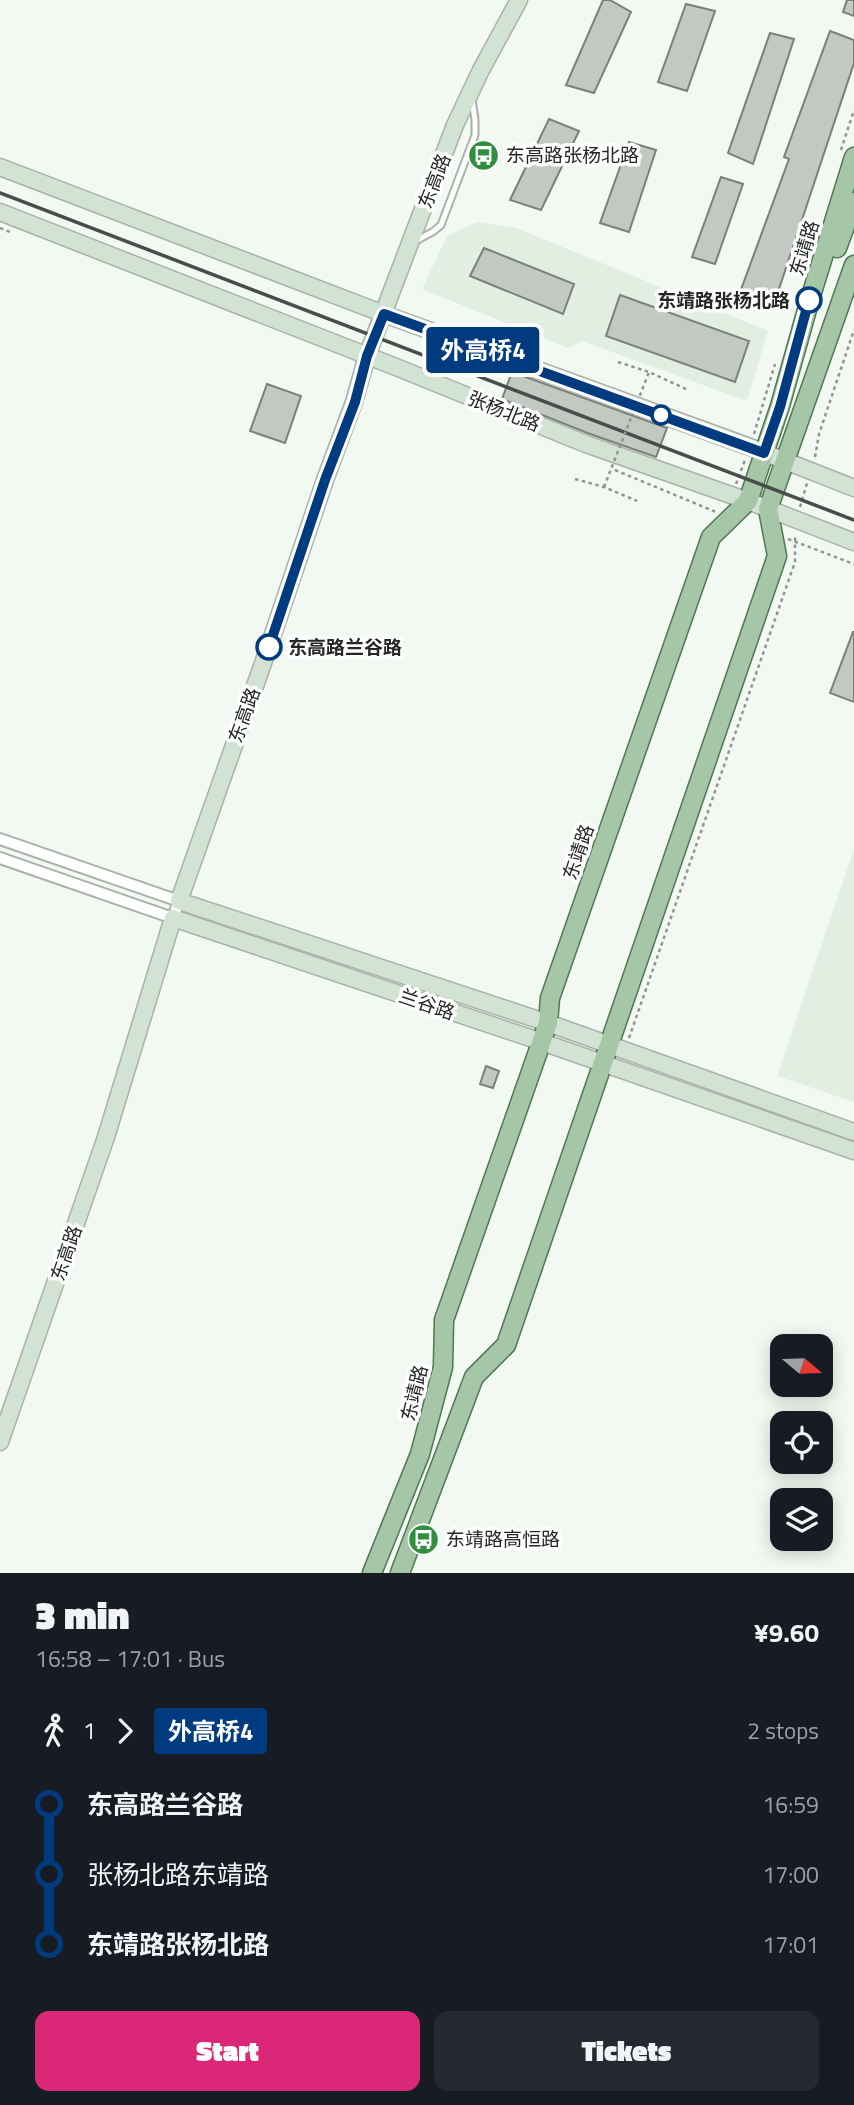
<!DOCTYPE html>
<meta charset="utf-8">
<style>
:root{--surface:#171b24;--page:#242831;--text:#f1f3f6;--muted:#9ea1a6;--accent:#db2777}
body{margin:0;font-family:"Titillium Web","Noto Sans SC",sans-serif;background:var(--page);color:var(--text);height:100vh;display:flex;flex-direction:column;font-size:26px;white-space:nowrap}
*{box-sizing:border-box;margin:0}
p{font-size:23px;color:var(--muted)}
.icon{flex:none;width:38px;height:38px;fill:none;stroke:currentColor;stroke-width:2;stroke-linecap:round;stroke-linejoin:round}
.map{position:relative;height:1573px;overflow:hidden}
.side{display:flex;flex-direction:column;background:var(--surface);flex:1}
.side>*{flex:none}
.badge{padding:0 14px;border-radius:5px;font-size:24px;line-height:46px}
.needle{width:46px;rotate:109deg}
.tools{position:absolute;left:770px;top:1334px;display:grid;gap:14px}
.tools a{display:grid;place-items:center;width:63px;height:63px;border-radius:14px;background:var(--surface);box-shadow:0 4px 18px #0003;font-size:35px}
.map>.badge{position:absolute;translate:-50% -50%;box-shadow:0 0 0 4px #fff}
.legs{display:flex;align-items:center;gap:10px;height:77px;padding:0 35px;font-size:23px}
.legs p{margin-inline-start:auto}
.head{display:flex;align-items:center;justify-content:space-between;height:119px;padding:0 35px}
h1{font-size:38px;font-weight:800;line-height:52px}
.cta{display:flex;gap:14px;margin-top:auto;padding:14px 35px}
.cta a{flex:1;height:80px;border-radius:14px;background:var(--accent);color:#fff;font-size:28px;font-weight:800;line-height:80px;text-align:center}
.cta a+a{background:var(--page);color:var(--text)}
ul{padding:0 35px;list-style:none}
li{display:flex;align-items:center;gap:24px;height:70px;font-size:26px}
li i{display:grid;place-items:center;width:10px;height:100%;margin:0 9px;background:currentColor}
li i::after{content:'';width:18px;height:18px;margin:-9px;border:5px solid;border-radius:50%;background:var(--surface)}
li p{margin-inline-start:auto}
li:first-child i{background:linear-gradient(#0000 50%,currentColor 0)}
li:last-child i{background:linear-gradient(currentColor 50%,#0000 0)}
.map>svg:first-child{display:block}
.built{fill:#e3eee3}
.building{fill:#c3c8c3;stroke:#7a807b;stroke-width:2}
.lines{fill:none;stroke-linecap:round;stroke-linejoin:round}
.lane-casing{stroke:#aab0aa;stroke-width:9}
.street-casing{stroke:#aab0aa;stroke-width:14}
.secondary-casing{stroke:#aab0aa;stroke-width:19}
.primary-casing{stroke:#517754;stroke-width:21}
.path{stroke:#919591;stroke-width:2.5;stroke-dasharray:3.5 3.5;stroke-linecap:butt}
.lane{stroke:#fff;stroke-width:5}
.street{stroke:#fff;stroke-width:10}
.secondary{stroke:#d2e3d4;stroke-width:16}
.primary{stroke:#a5c7a8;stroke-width:18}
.rail{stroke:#494c4a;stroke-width:3.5}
.path-bridge{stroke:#919591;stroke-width:2.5;stroke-dasharray:3.5 3.5;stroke-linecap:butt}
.line-1-casing{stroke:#fff;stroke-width:16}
.line-1{stroke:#003b80;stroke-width:10}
.stop-1-dot{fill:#fff;stroke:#003b80;stroke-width:3.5}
.labels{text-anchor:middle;stroke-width:7;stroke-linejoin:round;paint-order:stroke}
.poi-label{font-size:19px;fill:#242725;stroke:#fff;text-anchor:start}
.street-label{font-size:19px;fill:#242725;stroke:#fff}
.stop-label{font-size:19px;font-weight:bold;fill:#242725;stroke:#fff;text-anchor:end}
</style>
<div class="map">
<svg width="854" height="1573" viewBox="0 0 854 1573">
<rect width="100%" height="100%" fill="#f2f8f2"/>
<g class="built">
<path d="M477 222 516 228 768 331 747 401 582 341 568 348 422 289 447 236Z"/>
<path d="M854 849V1102L777 1076Z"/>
</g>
<g class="building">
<path d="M603 0H610L631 12 594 93 566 85Z"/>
<path d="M847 0H854V16L843 12Z"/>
<path d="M686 4 715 11 687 91 658 82Z"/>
<path d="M830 31 854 40V63L774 304 739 295 789 159 784 157Z"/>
<path d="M770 33 794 39 753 164 728 153Z"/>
<path d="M549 119 579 131 541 210 510 200Z"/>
<path d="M629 142 656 150 629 232 600 223Z"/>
<path d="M721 177 743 184 715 264 692 257Z"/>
<path d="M484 248 574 284 563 314 470 276Z"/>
<path d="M620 295 749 341 735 382 606 336Z"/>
<path d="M512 372 667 428 656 457 590 434 502 399Z"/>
<path d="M267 384 301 396 285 443 250 431Z"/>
<path d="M853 632H854V702L830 693Z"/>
<path d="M486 1066 499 1071 493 1088 480 1084Z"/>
</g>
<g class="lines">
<defs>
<path id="lane" d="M414 242 434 231 441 225 475 135V120L472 99"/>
<path id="street" d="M0 839 179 901 173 918 0 858"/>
<g id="secondary">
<path d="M519 0 481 70 455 125 367 356 354 402 325 480 268 649 179 901 548 1023 854 1132"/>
<path d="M0 167 384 314 750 447 854 488"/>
<path d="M0 212 396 367 586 444 748 501 854 542"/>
<path d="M0 1442 106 1137 173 918 542 1042 854 1151"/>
</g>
<g id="primary">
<path d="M837 248 854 202"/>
<path d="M372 1573 420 1454 443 1367 444 1320 548 1023 550 998 711 537 748 501 780 406 810 299 854 157"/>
<path d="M400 1573 474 1377 506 1345 777 556 768 509 854 265"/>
</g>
</defs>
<use href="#lane" class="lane-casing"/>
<use href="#street" class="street-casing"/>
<use href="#secondary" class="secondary-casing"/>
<use href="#primary" class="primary-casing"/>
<g class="path">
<path d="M841 150 854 110"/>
<path d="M0 228 10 232"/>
<path d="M618 362 649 372 686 389"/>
<path d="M754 434 775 364"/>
<path d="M815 457 819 434 854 330"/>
<path d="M615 470 716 512"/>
<path d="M575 479 604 487 637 501"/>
<path d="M736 484 745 460"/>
<path d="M800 507 807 483"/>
<path d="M788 539 854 564"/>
<path d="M629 1038 795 562V534"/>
</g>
<use href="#lane" class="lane"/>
<use href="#street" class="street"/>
<use href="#secondary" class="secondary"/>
<use href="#primary" class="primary"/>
<path class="rail" d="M0 193 854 520"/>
<path class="path-bridge" d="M604 487 649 372"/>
</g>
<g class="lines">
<defs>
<path id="line-1" d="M269 647 325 480 355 402 367 356 384 314 764 453 780 407 809 300"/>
</defs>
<use href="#line-1" class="line-1-casing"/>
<use href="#line-1" class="line-1"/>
</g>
<defs>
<symbol id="bus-disc" viewBox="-11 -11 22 22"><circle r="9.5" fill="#318e40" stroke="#fff"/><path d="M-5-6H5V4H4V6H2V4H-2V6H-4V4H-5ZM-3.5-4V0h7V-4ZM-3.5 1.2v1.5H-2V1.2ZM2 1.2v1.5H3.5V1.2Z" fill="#fff"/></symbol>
</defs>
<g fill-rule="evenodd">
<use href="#bus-disc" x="466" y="138" width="35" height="35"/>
<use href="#bus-disc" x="406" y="1522" width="35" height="35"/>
</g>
<g class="stop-1-dot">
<circle cx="809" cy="300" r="12"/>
<circle cx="661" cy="415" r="9"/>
<circle cx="269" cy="647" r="12"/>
</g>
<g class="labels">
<g class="poi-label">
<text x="506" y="162">东高路张杨北路</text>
<text x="446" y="1546">东靖路高恒路</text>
</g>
<g class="street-label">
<text transform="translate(434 181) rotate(-69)" y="7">东高路</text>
<text transform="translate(804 248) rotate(-73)" y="7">东靖路</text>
<text transform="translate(504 411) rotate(22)" y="7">张杨北路</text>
<text transform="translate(244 715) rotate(-70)" y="7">东高路</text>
<text transform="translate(578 852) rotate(-71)" y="7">东靖路</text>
<text transform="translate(427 1004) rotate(19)" y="7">兰谷路</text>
<text transform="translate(66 1253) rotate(-71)" y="7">东高路</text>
<text transform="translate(414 1393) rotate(-76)" y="7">东靖路</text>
</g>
<g class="stop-label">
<text x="790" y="307">东靖路张杨北路</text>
<text x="288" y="654" text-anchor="start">东高路兰谷路</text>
</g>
</g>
</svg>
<div class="tools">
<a><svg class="needle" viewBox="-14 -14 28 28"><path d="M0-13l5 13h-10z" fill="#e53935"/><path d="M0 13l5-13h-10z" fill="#9ea1a6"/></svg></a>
<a><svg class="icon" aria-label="locate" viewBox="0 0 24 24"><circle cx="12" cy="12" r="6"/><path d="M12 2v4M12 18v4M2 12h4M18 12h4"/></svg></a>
<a><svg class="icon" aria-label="layers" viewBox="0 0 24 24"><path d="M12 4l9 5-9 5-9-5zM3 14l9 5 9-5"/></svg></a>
</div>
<b class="badge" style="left:483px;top:350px;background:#003b80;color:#fff">外高桥4</b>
</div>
<section class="side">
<div class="head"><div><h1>3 min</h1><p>16:58 – 17:01 · Bus</p></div><b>¥9.60</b></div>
<div class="legs"><svg class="icon" aria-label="walk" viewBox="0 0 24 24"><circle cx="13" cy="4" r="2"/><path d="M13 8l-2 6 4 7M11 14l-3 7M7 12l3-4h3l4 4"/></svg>1<svg class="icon" aria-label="forward" viewBox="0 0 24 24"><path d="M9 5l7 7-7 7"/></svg><b class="badge" style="background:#003b80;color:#fff">外高桥4</b><p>2 stops</p></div>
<ul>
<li><i style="color:#003b80"></i><b>东高路兰谷路</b><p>16:59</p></li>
<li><i style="color:#003b80"></i><span>张杨北路东靖路</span><p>17:00</p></li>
<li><i style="color:#003b80"></i><b>东靖路张杨北路</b><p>17:01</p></li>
</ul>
<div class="cta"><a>Start</a><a>Tickets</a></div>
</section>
